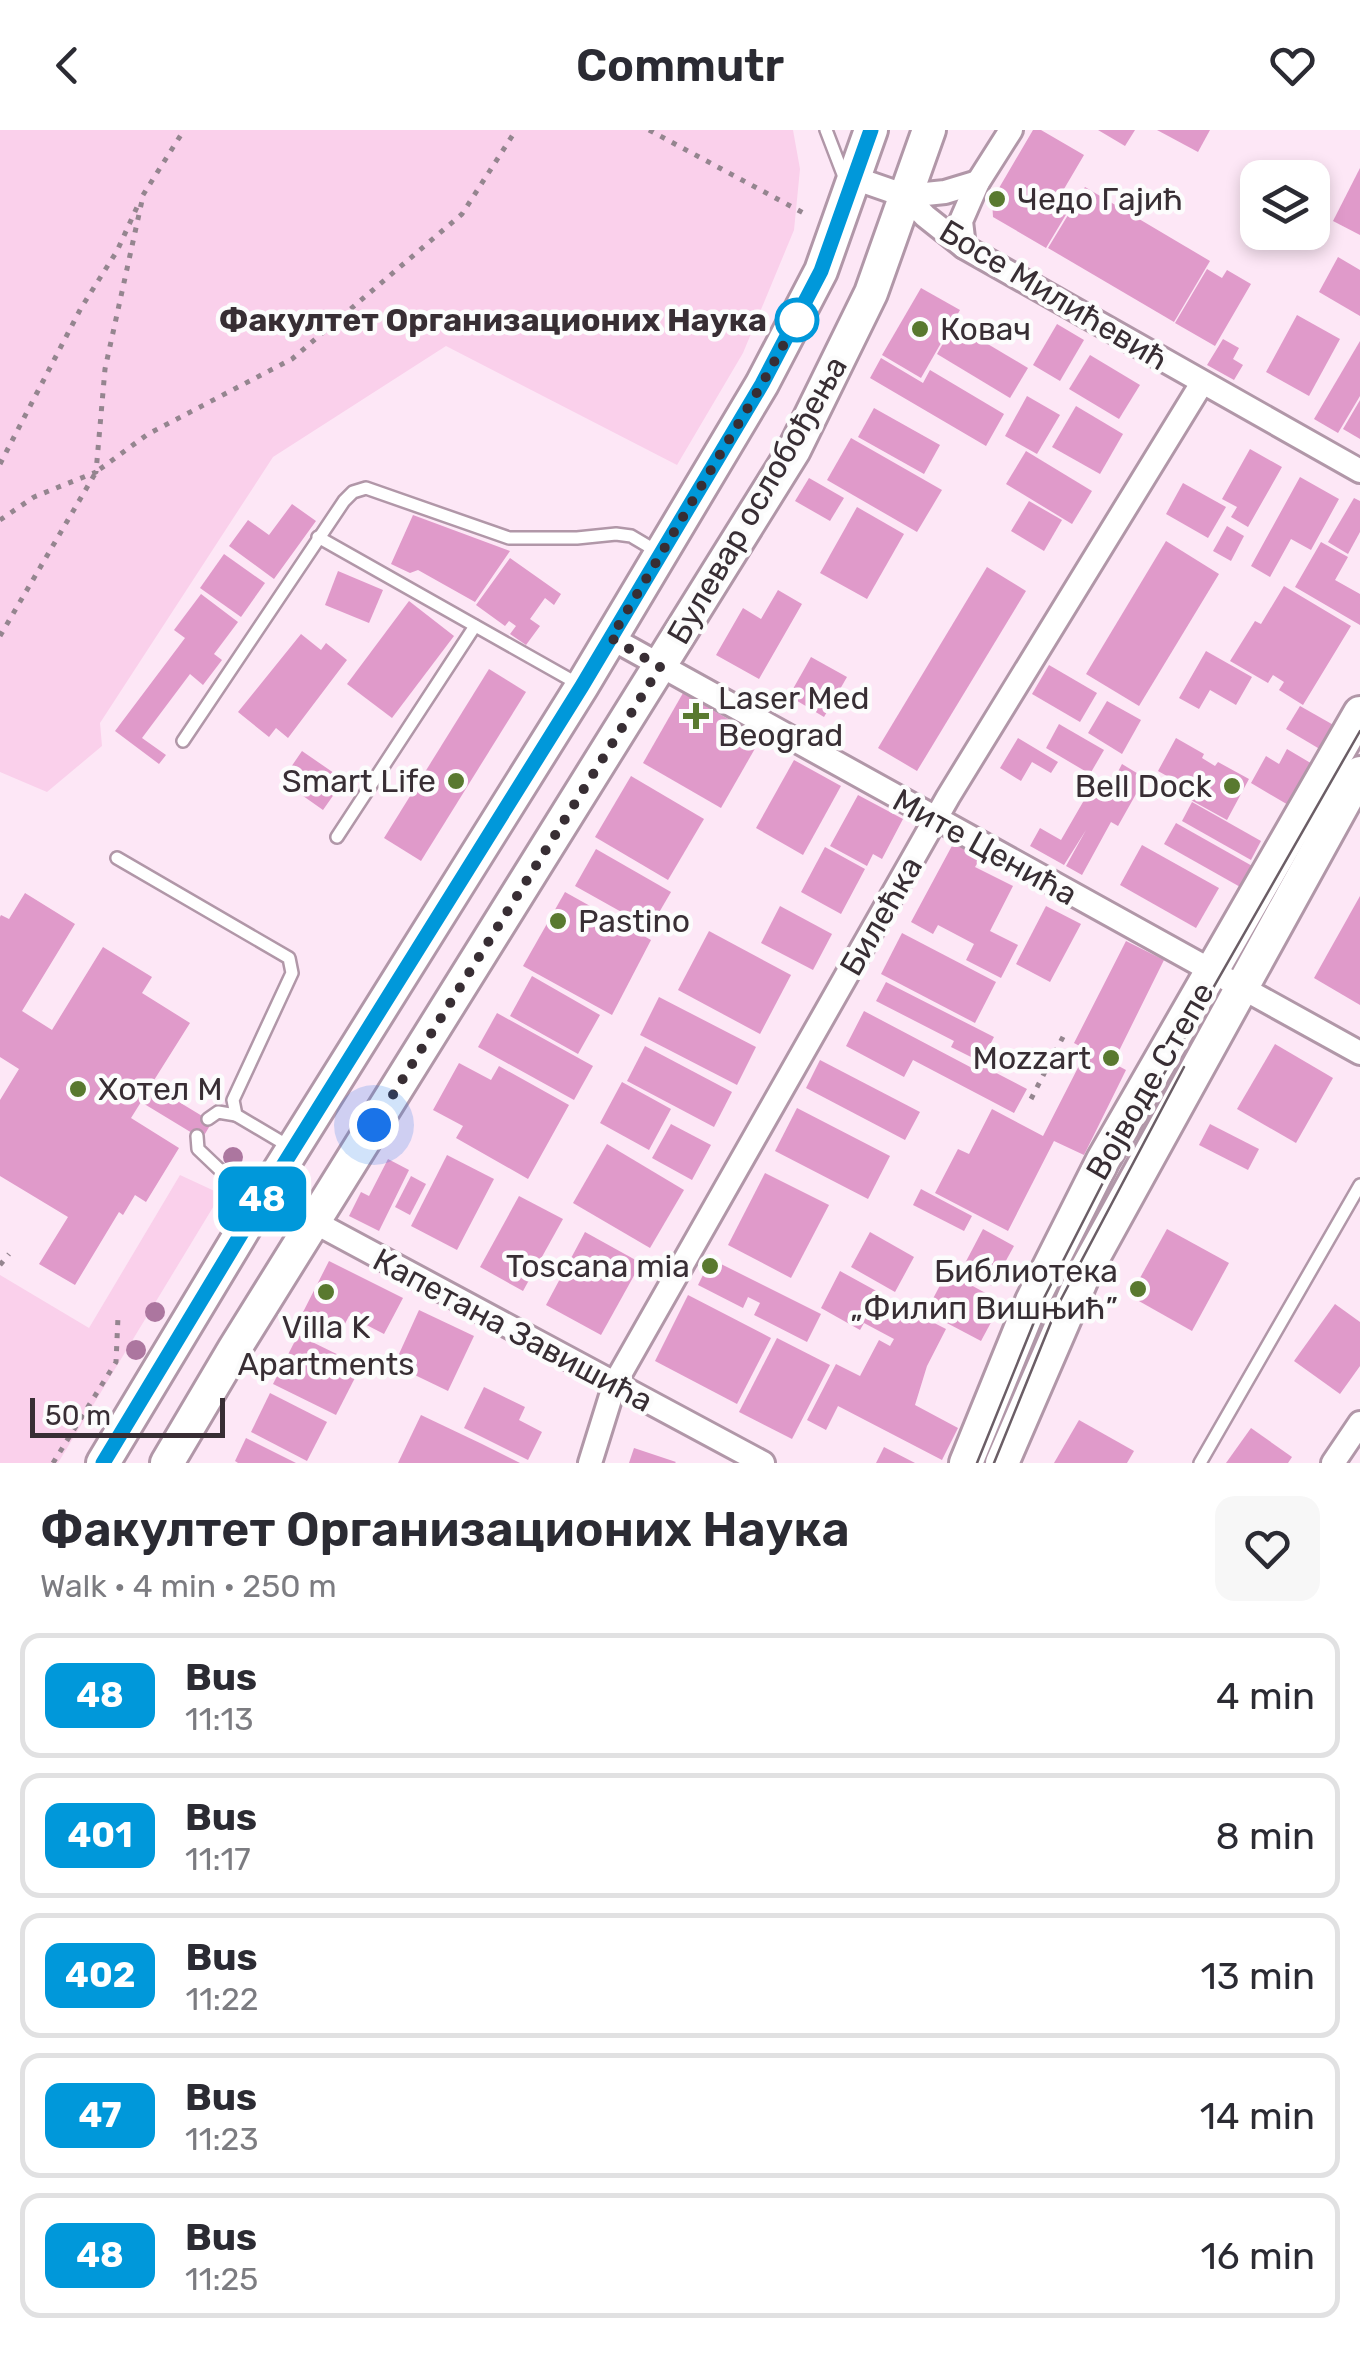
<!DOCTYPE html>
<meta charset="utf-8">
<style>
:root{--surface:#fff;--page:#f7f7f7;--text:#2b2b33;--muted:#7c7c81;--line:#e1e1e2}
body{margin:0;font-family:Rubik,sans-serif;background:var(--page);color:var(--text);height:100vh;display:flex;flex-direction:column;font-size:38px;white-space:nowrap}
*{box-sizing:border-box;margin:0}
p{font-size:32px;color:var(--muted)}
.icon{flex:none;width:55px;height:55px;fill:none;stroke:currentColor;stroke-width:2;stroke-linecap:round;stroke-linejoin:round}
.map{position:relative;height:1333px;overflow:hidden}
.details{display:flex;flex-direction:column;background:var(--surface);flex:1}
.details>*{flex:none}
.badge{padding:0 20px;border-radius:15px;font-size:35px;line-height:65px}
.controls{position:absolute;left:1240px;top:30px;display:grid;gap:20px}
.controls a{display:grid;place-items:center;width:90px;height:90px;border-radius:20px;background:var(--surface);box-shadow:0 5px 15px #0003;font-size:50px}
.scale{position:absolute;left:30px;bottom:25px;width:195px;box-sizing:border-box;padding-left:10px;border:5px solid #382e34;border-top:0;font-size:28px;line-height:35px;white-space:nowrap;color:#382e34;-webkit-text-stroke:8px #fcfcfc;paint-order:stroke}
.you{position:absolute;width:50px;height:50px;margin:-25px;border:8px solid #fff;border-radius:50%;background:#1a73e8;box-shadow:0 0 0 15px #1a73e833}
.map>.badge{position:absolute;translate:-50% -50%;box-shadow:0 0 0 5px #fff}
.round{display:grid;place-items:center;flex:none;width:105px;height:105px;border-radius:20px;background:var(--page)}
.summary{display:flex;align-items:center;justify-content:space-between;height:170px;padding:0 40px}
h1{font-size:48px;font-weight:600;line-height:75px}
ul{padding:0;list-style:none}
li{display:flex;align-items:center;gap:30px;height:125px;margin:0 20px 15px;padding:0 20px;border:5px solid var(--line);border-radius:20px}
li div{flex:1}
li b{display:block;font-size:38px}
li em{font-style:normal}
li .badge{min-width:110px;font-weight:700;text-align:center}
header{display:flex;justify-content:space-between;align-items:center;height:130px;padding:0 40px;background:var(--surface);font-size:45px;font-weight:600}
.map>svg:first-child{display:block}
.green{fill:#fad0eb}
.building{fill:#e09aca}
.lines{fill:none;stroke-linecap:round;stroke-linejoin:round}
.lane-casing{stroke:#b197a8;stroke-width:16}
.street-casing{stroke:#b197a8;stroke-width:28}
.secondary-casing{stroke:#b197a8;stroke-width:38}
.path{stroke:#94858f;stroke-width:5;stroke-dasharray:5 8;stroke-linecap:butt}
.lane{stroke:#fff;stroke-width:11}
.street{stroke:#fff;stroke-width:22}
.secondary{stroke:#fff;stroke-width:32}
.tram{stroke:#6b5e66;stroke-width:2.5}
.tree{fill:#ac769f}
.line-casing{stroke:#fff;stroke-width:22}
.line{stroke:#0098da;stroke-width:15}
.walk{stroke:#382e34;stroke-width:10;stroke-dasharray:0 18}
.poi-dot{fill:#59792f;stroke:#fcfcfc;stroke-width:4}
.stop-dot{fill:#fff;stroke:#0098da;stroke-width:5}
.labels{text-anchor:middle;stroke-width:9;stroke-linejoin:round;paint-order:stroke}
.poi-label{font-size:32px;fill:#382e34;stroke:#fcfcfc;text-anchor:start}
.street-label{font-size:32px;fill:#382e34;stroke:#fcfcfc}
.stop-label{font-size:32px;font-weight:bold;fill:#382e34;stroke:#fcfcfc;text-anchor:end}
</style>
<header><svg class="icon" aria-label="back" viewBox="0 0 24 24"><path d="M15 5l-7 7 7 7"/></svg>Commutr<svg class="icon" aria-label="heart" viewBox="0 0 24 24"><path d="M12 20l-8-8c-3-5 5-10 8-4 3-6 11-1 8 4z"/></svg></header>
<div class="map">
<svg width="1360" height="1333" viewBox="0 0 1360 1333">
<rect width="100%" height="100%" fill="#fde7f6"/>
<g class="green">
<path d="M0 0H793L800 39 794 100 743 223 677 335 446 216 273 327 100 593 102 616 47 662 0 642Z"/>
<path d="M180 1045 221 1064 58 1333H0V1145L89 1198Z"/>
</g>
<g class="building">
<path d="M1033 0H1041L1084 25 1054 76 1067 83 1046 118 993 87 992 70Z"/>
<path d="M1098 0H1135L1125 16Z"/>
<path d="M1157 0H1210L1198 22Z"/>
<path d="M1360 38V105L1333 91Z"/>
<path d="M1085 57 1210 131 1174 192 1048 118Z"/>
<path d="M1338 127 1360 140V186L1319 162Z"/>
<path d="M1207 139 1222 148 1227 140 1251 154 1215 216 1175 193Z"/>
<path d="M921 158 960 180 921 248 882 225Z"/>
<path d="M1297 185 1340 209 1309 266 1266 242Z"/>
<path d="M954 194 1028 238 1010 268 937 224Z"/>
<path d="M1057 194 1084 210 1060 251 1033 235Z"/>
<path d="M1223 209 1239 218 1233 229 1243 235 1234 250 1207 235Z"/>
<path d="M1360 211V266L1338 303 1314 289Z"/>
<path d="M1090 225 1140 255 1119 289 1069 259Z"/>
<path d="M881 228 923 253 930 240 1004 284 986 316 870 248Z"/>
<path d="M1027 266 1060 285 1037 324 1005 306Z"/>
<path d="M1360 270V309L1343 299Z"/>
<path d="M1076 276 1123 304 1100 344 1052 317Z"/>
<path d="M874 278 940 315 924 344 858 307Z"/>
<path d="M851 308 942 360 917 402 827 350Z"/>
<path d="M1250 319 1282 337 1248 397 1231 387 1237 377 1222 369Z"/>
<path d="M1026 321 1092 361 1072 394 1006 354Z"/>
<path d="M1300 347 1339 369 1311 420 1291 409 1270 447 1251 436Z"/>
<path d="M809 348 844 368 830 391 795 371Z"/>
<path d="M1183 353 1226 377 1208 408 1166 384Z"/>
<path d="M1354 368 1360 371V402L1348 424 1328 412Z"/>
<path d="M1029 371 1062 390 1044 421 1011 401Z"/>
<path d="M292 374 316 391 274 449 229 416 248 390 269 405Z"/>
<path d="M857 377 904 404 867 469 820 443Z"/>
<path d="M413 385 510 421 475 472 418 440 410 443 391 434Z"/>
<path d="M1227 396 1244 406 1231 431 1213 421Z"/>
<path d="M1166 411 1219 444 1139 576 1086 544Z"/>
<path d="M1321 412 1348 427 1335 450 1360 464V495L1295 457Z"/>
<path d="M224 424 265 453 241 487 200 458Z"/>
<path d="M510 428 561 464 554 475 545 468 530 489 540 496 526 515 510 504 516 496 509 491 505 496 476 475Z"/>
<path d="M987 437 1026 461 917 641 878 618Z"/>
<path d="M338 441 383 460 369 493 325 475Z"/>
<path d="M1284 456 1351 496 1303 575 1279 560 1284 552 1273 545 1268 553 1230 531 1255 491 1261 494Z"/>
<path d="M778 460 802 474 759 549 716 525 743 478 761 489Z"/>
<path d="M201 464 238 492 214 524 222 530 203 555 190 544 142 608 166 625 159 634 115 601 185 508 174 500Z"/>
<path d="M409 471 454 506 392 588 347 554Z"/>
<path d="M301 504 321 520 326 513 347 530 288 608 276 598 269 607 238 582Z"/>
<path d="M1206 521 1252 547 1236 575 1210 560 1199 579 1179 568Z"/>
<path d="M811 527 847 547 824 587 789 566Z"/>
<path d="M1049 535 1097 563 1080 592 1032 564Z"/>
<path d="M489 539 526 562 421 731 384 708Z"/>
<path d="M683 563 761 608 721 678 643 633Z"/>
<path d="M1107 571 1141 590 1122 624 1088 603Z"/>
<path d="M1300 576 1337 597 1323 621 1286 599Z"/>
<path d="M1059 594 1104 620 1090 644 1046 618Z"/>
<path d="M1018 608 1058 632 1051 643 1032 632 1021 651 1000 638Z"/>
<path d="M1176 608 1204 624 1202 628 1215 636 1218 632 1249 649 1227 690 1169 658 1174 650 1158 641Z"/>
<path d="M1287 619 1314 635 1290 676 1251 653 1266 626 1279 634Z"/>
<path d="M302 621 344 650 323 680 289 656 296 645 289 640Z"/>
<path d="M794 630 841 656 803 725 756 698Z"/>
<path d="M1122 634 1145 648 1118 696 1111 692 1082 745 1066 736 1086 700 1064 735 1030 716 1040 698 1061 710 1094 653 1108 661Z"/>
<path d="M631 646 704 689 668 750 595 707Z"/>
<path d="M858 665 903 689 882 729 873 724 867 736 830 716Z"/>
<path d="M1192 672 1261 711 1251 730 1182 691Z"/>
<path d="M1176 693 1254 737 1242 758 1164 714Z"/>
<path d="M954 712 981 727 975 737 1013 756 990 801 1018 815 1001 848 966 830 974 814 938 795 933 804 911 792Z"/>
<path d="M1142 715 1219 758 1196 798 1120 755Z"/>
<path d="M825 717 865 739 841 784 801 762Z"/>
<path d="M596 719 671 762 650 798 575 756Z"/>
<path d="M565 762 651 810 612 885 523 836Z"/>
<path d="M25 763 75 794 22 881 52 900 103 817 152 847 142 863 190 893 151 955 212 992 202 1009 141 972 131 988 179 1018 146 1072 135 1065 123 1085 119 1082 75 1155 39 1134 68 1087 0 1046V970L19 939 0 927V787L1 785 9 789Z"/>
<path d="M1360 766V875L1314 848Z"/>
<path d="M780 776 832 804 813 840 761 813Z"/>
<path d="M1046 776 1081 794 1050 852 1016 834Z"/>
<path d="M709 801 791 845 760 904 678 860Z"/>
<path d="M902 803 996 852 975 893 881 844Z"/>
<path d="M1126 811 1164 830 1113 933 1126 940 1084 1025 1054 1011 1008 1101 935 1063 958 1019 969 1024 992 979 1043 1006 1087 920 1074 913Z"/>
<path d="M532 846 600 885 578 924 510 886Z"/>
<path d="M886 852 994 907 981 932 951 917 954 911 876 871Z"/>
<path d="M659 867 756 917 737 955 640 905Z"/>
<path d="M864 881 974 939 977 933 1027 959 1014 983 913 930 904 947 846 916Z"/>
<path d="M497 883 593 936 574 970 478 917Z"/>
<path d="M1275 914 1333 948 1296 1013 1237 979Z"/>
<path d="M645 916 732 962 714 997 627 951Z"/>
<path d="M820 930 920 982 905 1010 806 958Z"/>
<path d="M459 933 491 950 499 936 569 975 528 1049 456 1008 463 996 433 980Z"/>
<path d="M622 952 671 979 649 1020 600 993Z"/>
<path d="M797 978 890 1026 868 1069 775 1021Z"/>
<path d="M671 994 711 1015 692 1050 652 1028Z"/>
<path d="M1210 994 1259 1019 1248 1040 1199 1015Z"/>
<path d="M607 1014 684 1060 650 1118 573 1073Z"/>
<path d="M447 1025 494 1049 457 1120 411 1096Z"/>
<path d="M388 1029 409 1040 379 1101 349 1086 361 1062 369 1066Z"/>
<path d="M765 1043 829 1075 791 1148 728 1115Z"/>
<path d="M411 1046 426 1054 410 1085 395 1077Z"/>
<path d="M921 1059 972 1086 964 1101 913 1075Z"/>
<path d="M519 1066 563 1089 523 1161 480 1137Z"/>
<path d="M983 1099 1014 1116 992 1156 962 1139Z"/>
<path d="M1167 1099 1229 1133 1192 1201 1130 1166Z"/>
<path d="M585 1102 641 1133 601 1205 546 1175Z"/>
<path d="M870 1102 914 1127 895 1162 851 1137Z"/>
<path d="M711 1129 821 1184 807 1212 754 1185 760 1173 748 1167 743 1178 698 1155Z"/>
<path d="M329 1131 403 1168 384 1204 349 1186 336 1211 298 1192Z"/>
<path d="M840 1141 880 1163 877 1169 904 1184 907 1179 946 1199 927 1236 915 1275 958 1298 942 1330 838 1276 826 1300 807 1290 836 1234 860 1246 879 1210 890 1216 894 1209 864 1193 860 1200 821 1178Z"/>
<path d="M947 1142 1002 1172 981 1211 926 1182Z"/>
<path d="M688 1165 771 1208 737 1274 655 1231Z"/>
<path d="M1335 1174 1360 1192V1236L1340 1264 1294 1231Z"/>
<path d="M419 1180 474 1206 448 1261 394 1235Z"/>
<path d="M298 1205 361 1236 336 1285 273 1254Z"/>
<path d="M777 1208 830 1235 792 1309 739 1282Z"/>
<path d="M484 1257 525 1277 519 1290 542 1302 528 1330 464 1298Z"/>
<path d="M270 1263 327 1292 307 1331 251 1302Z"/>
<path d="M421 1285 482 1314 520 1333H398Z"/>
<path d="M1079 1290 1134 1321 1127 1333H1054Z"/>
<path d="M1251 1298 1292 1327 1288 1333H1226Z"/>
<path d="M246 1308 296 1333H238L235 1331Z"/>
<path d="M884 1317 915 1333H876Z"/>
<path d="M634 1318 676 1332 675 1333H629Z"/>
</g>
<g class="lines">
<defs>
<g id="lane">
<path d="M826 0 846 52"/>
<path d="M318 407 580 555"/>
<path d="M183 611 344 371 353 362 366 358 509 408H577L616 404 631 406 658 422"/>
<path d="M337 707 475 496"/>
<path d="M117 728 289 828 292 843 233 970 236 985 290 1017"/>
<path d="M208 989 218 982 236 985"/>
<path d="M197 1006 198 1019 219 1039 260 1063"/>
<path d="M1200 1333 1360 1055"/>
</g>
<g id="street">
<path d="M854 48 906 66 925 86 964 117 1360 341"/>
<path d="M906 66 945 62 978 52"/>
<path d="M964 117 961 91 978 52 1011 0"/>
<path d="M611 508 1360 923"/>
<path d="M264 1065 763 1333"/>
<path d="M590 1333 615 1253 948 667 1202 253"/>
<path d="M1333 1333 1360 1293"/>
</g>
<g id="secondary">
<path d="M103 1333 264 1065 582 556 762 254 821 141 871 0"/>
<path d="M167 1333 235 1218 794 320 871 163 929 0"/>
<path d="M966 1333 1032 1171 1103 1030 1360 583"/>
<path d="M1002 1333 1084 1144 1360 643"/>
</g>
</defs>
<use href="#lane" class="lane-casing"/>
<use href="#street" class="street-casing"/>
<use href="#secondary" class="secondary-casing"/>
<g class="path">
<path d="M649 0 809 86"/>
<path d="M143 65 184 0"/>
<path d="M0 334 81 178 117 121 138 75"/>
<path d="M0 390 34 367 96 342 105 239 143 66"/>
<path d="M0 506 96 342 148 304 292 229 462 84 516 0"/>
<path d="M1031 969 1065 903"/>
<path d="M0 1135 9 1124"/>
<path d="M53 1333 116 1232 118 1187"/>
</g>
<use href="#lane" class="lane"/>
<use href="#street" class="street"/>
<use href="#secondary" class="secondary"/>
<g class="tram">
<path d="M977 1333 1043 1170 1113 1033 1360 601"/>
<path d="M994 1333 1058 1175 1184 937"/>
</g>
</g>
<g class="tree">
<circle cx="233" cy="1027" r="10"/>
<circle cx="155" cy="1182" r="10"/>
<circle cx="136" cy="1220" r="10"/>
</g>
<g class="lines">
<defs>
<path id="line" d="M103 1333 264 1066 582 556 762 254 821 141 871 0"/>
</defs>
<use href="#line" class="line-casing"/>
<use href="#line" class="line"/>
<path class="walk" d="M374 995 660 537 611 508 762 254 800 185 797 190"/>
</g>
<g class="poi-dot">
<circle cx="997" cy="69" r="10"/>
<circle cx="920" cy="199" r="10"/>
<path d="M691 571h10v10h10v10h-10v10h-10v-10h-10v-10h10z"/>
<circle cx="456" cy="651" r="10"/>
<circle cx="1232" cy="656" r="10"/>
<circle cx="558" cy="791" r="10"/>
<circle cx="1111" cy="928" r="10"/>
<circle cx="78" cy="959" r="10"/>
<circle cx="710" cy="1136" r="10"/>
<circle cx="1138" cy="1159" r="10"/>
<circle cx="326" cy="1162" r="10"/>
</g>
<circle class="stop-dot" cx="797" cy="190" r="20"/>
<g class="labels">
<g class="poi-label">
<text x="1017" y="80">Чедо Гајић</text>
<text x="940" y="210">Ковач</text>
<text x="718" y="579">Laser Med<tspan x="718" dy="37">Beograd</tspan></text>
<text x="436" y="662" text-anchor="end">Smart Life</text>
<text x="1212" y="667" text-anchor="end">Bell Dock</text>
<text x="578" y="802">Pastino</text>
<text x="1091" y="939" text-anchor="end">Mozzart</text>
<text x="98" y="970">Хотел М</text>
<text x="690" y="1147" text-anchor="end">Toscana mia</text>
<text x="1118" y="1152" text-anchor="end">Библиотека<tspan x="1118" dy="37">„Филип Вишњић”</tspan></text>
<text x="326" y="1208" text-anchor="middle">Villa K<tspan x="326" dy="37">Apartments</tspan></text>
</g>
<g class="street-label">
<text transform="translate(1054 165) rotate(31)" y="11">Босе Милићевић</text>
<text transform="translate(757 370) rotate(-60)" y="11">Булевар ослобођења</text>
<text transform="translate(985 717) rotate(29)" y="11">Мите Ценића</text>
<text transform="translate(881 786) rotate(-60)" y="11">Билећка</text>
<text transform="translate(1150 951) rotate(-60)" y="11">Војводе Степе</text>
<text transform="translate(513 1200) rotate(28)" y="11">Капетана Завишића</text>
</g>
<g class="stop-label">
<text x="767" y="201">Факултет Организационих Наука</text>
</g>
</g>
</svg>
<div class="controls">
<a><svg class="icon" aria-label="layers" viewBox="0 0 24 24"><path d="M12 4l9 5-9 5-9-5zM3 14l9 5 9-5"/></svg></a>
</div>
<div class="scale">50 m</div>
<div class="you" style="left:374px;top:995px"></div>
<b class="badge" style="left:262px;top:1069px;background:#0098da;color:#fff">48</b>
</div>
<section class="details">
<div class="summary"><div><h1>Факултет Организационих Наука</h1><p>Walk · 4 min · 250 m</p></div><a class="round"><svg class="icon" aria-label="heart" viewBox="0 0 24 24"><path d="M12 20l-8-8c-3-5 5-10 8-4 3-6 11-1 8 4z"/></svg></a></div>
<ul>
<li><span class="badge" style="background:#0098da;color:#fff">48</span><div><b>Bus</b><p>11:13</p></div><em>4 min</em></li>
<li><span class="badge" style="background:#0098da;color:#fff">401</span><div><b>Bus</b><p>11:17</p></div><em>8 min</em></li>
<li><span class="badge" style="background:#0098da;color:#fff">402</span><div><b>Bus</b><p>11:22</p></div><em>13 min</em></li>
<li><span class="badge" style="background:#0098da;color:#fff">47</span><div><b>Bus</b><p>11:23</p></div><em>14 min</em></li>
<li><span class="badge" style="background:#0098da;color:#fff">48</span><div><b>Bus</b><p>11:25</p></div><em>16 min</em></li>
</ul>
</section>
